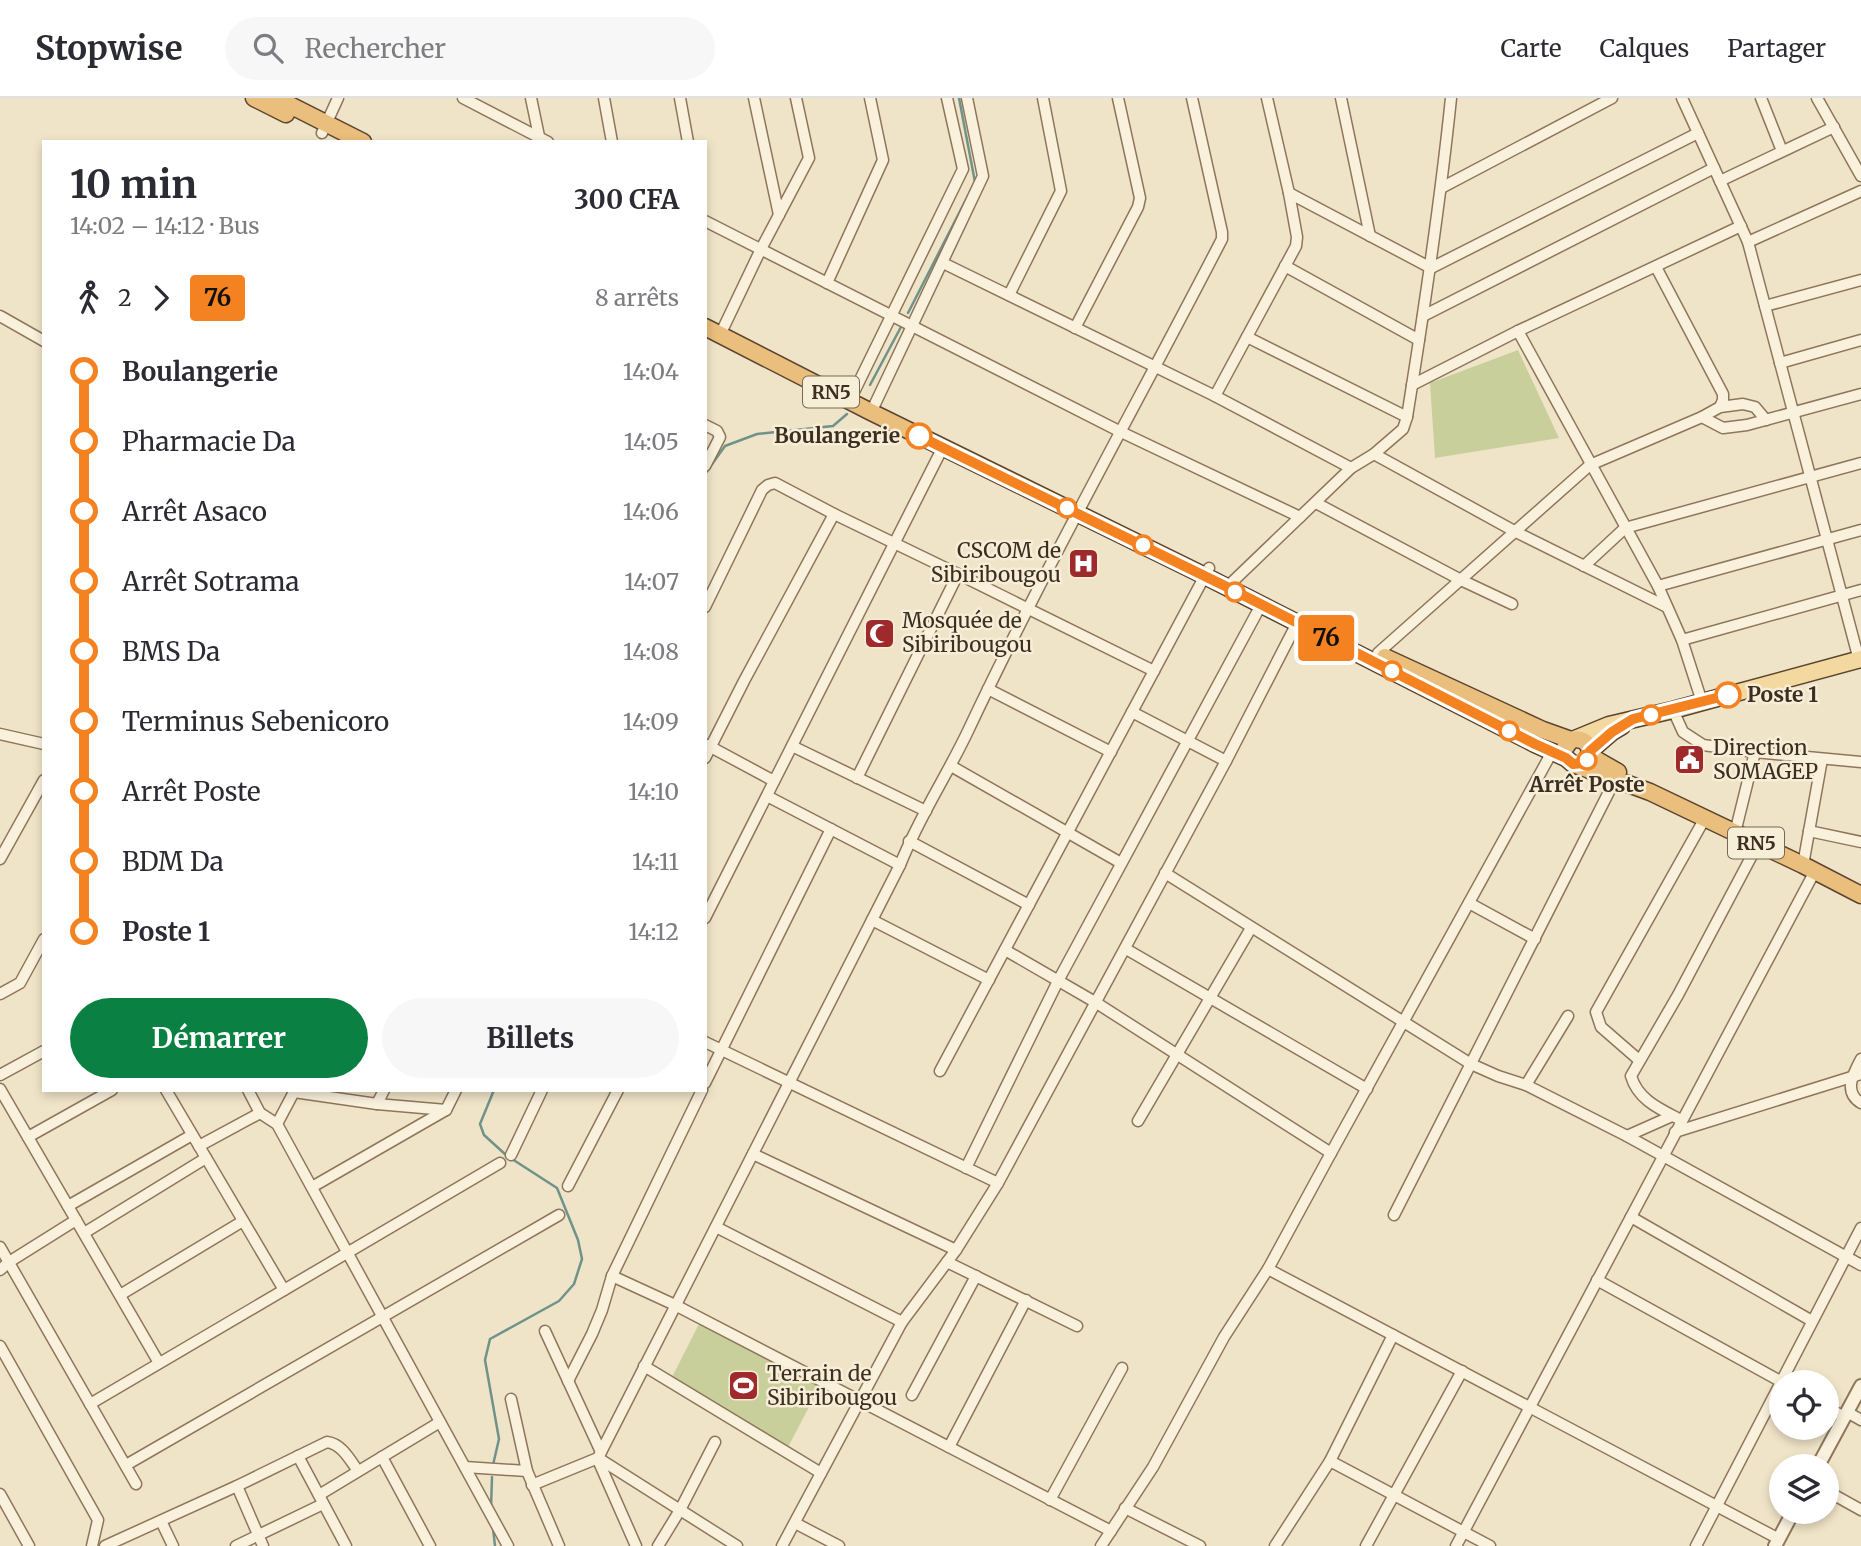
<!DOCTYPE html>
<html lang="fr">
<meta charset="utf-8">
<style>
:root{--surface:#fff;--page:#f7f7f7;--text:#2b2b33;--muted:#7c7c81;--line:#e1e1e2;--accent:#0b8043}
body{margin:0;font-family:Merriweather,serif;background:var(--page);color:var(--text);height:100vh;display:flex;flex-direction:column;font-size:26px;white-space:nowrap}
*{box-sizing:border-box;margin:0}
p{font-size:23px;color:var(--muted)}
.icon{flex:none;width:38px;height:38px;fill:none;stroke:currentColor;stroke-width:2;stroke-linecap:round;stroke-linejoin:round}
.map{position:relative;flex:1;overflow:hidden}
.sheet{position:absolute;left:42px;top:42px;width:665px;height:952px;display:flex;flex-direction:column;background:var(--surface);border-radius:0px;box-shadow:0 4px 10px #0003}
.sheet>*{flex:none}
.badge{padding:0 14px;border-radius:5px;font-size:24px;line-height:46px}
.buttons{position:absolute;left:1769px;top:1272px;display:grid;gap:14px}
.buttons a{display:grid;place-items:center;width:70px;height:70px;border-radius:50%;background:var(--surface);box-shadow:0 4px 10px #0003;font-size:35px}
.map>.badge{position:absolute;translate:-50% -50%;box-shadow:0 0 0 4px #fff}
.legs{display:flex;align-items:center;gap:10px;height:77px;padding:0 28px;font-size:23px}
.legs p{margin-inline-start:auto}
.head{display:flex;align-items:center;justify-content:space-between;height:119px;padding:0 28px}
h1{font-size:38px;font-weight:700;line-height:52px}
.primary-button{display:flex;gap:14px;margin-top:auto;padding:14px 28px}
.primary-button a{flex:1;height:80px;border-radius:42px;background:var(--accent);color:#fff;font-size:28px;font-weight:700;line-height:80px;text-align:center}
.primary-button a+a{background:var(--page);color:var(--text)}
ul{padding:0 28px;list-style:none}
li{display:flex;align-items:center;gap:24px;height:70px;font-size:26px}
li i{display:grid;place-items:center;width:10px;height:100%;margin:0 9px;background:currentColor}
li i::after{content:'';width:18px;height:18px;margin:-9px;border:5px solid;border-radius:50%;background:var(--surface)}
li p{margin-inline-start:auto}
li:first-child i{background:linear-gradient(#0000 50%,currentColor 0)}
li:last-child i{background:linear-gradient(currentColor 50%,#0000 0)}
header{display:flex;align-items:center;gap:42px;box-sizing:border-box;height:98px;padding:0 35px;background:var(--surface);border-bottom:2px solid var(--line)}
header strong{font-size:33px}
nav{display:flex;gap:38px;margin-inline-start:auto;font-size:24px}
.search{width:490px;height:63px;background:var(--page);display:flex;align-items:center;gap:18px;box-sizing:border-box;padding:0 24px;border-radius:38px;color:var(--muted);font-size:26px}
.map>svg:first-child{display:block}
.green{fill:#c9cf9b}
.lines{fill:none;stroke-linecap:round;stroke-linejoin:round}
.stream{stroke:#6f938a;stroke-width:2.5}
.minor-casing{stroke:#8d765c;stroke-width:13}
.tertiary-casing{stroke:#8d765c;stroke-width:16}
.primary-casing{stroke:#5b4430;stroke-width:19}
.trunk-casing{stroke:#5b4430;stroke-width:19}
.minor{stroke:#faf1dc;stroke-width:10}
.tertiary{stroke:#faf1dc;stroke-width:12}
.primary{stroke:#f3d9a0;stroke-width:16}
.trunk{stroke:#eabe7c;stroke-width:16}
.line-1-casing{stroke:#fff;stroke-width:16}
.line-1{stroke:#f58220;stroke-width:10}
.stop-1-dot{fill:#fff;stroke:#f58220;stroke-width:3.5}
.labels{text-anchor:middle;stroke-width:5;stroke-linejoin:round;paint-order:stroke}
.shield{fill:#f7eed8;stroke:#756857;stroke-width:2}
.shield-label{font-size:19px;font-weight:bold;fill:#3d2e20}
.stop-label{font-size:21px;font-weight:bold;fill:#3d2e20;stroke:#f7eed8;text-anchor:end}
.poi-label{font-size:21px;fill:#3d2e20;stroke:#f7eed8;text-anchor:start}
</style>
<header>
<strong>Stopwise</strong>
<div class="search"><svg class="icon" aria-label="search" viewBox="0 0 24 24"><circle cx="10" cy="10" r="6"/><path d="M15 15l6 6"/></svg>Rechercher</div>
<nav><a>Carte</a><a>Calques</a><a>Partager</a></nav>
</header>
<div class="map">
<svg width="1861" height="1448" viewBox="0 0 1861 1448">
<rect width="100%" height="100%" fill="#f0e4c8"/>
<g class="green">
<path d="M1518 252 1559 340 1435 360 1430 285Z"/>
<path d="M700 1224 820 1288 787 1351 668 1287Z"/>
</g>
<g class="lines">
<g class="stream">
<path d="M908 215 975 84 959 0"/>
<path d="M870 287 902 227"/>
<path d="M705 376 725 348 757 336 833 328 847 316"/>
<path d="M494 992 480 1026 484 1037 506 1057"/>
<path d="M493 1367 499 1341 485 1262 490 1241 559 1203 574 1186 582 1161 578 1142 557 1090 512 1061"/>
<path d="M491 1410 492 1379"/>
<path d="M493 1430 495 1448"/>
</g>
<defs>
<g id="minor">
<path d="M463 0 548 44"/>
<path d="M531 0 540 43"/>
<path d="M604 0 612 44"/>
<path d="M680 0 688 44"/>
<path d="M754 0 779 117"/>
<path d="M1341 0 1370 138"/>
<path d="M1682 0 1748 144 1859 562"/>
<path d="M1761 0 1782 53"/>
<path d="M1817 0 1861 78"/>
<path d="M322 35 338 0"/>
<path d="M1720 83 1834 29"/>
<path d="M1441 90 1612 0"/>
<path d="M1289 95 1431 170"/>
<path d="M705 123 1121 334 1300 419"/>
<path d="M1748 144 1861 93"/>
<path d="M943 165 1215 298 1351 370"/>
<path d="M1285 168 1419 242"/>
<path d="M1656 169 1723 296V302L1720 309"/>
<path d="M1431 170 1698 35"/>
<path d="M827 185 883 62 870 0"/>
<path d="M1009 197 1061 93 1043 0"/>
<path d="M1765 208 1861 182"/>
<path d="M0 218 44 243"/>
<path d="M1423 218 1714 70"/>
<path d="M1075 230 1138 109 1140 100 1118 0"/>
<path d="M1518 233 1658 488 1682 542 1702 604"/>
<path d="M720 237 761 151 809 60 796 0"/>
<path d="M1247 239 1407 319"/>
<path d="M1780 265 1861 242"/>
<path d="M1412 287 1518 233 1741 128"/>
<path d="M854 294 963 71 947 0"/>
<path d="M1215 298 1296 148 1297 139 1289 95 1267 0"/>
<path d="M875 306 983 78 967 0"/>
<path d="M1702 319 1723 330 1747 327 1861 296"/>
<path d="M705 327 717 333 720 339 705 368"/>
<path d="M1374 356 1516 434 1667 509"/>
<path d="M1316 405 1461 482 1512 506"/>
<path d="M1584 468 1625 430 1861 365"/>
<path d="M1658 488 1861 432"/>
<path d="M1227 489 1351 370 1374 356 1403 331 1407 319C1424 213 1440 107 1451 0"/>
<path d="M705 509 762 392 768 387 775 385 834 416 958 476 1154 573"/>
<path d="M1682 542 1861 492"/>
<path d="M1378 555 1590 367 1702 319 1720 309 1743 306 1755 309 1766 322"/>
<path d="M988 591 1111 654"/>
<path d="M1673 612 1683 634 1703 647 1755 654 1861 664"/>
<path d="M1132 614 1226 663"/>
<path d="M0 636 44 646"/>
<path d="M707 647 774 683"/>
<path d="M792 648 926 713"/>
<path d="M705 660 744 583 834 416"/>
<path d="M951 668 1121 765"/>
<path d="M857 680 958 476"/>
<path d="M767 698 900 767"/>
<path d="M1809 733 1861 744"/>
<path d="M1735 735 1755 654"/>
<path d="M909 743 1029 807"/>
<path d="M0 761 44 682"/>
<path d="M1803 767 1822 661"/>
<path d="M1165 775 1471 966 1498 978 1526 987 1627 1038 1861 1167"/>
<path d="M1469 805 1535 841"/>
<path d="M705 820 943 349"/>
<path d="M872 822 989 882"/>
<path d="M1126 851 1367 991"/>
<path d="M1005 852 1095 904 1331 1055"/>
<path d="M0 896 20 885 44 841"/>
<path d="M705 944 998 1085"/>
<path d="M1861 961C1853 976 1843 994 1861 1005"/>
<path d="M1639 962 1601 929 1596 914 1705 720"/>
<path d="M940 973 1209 470"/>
<path d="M0 977 44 953"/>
<path d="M705 985 831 731"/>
<path d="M1526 987 1568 918"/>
<path d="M0 991 159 1265"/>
<path d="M166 992 284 1192"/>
<path d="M248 992 260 1015 277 1026 508 1448"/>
<path d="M294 994 377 1006 446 1012"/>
<path d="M377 1006 384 992"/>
<path d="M1681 1022C1660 1011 1638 1002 1631 978L1678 897 1758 746"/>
<path d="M1138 1023 1251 830"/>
<path d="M277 1026 295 992"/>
<path d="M1675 1034 1861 976"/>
<path d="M1627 1038 1672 1018"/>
<path d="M28 1039 112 992"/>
<path d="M199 1048 260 1015"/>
<path d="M753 1056 956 1152"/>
<path d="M511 1057 542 992"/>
<path d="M966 1070 1058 883 1261 507"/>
<path d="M568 1088 618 992"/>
<path d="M312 1089 446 1012 456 992"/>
<path d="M68 1108 192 1037"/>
<path d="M1394 1117 1617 678"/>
<path d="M1631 1119 1812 1223"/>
<path d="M716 1129 902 1224"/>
<path d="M84 1135 206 1060"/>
<path d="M0 1149 136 1386"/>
<path d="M947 1164 1077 1228"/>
<path d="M1268 1171 1779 1441"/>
<path d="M0 1172 9 1164 76 1122"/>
<path d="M612 1178 675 1207 1111 1433"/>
<path d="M1597 1182 1782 1284"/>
<path d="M120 1197 243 1123"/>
<path d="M545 1233 601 1354"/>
<path d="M0 1248 98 1422 92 1448"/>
<path d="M644 1268 821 1375"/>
<path d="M568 1283 592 1236 602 1212 612 1178 702 992"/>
<path d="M912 1297 976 1178"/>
<path d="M511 1301 527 1373 559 1448"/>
<path d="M90 1306 500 1065"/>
<path d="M1827 1309 1844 1319"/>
<path d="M1847 1314 1861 1322"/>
<path d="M949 1349 1026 1202"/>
<path d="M298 1358 346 1448"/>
<path d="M382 1359 430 1448"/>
<path d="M598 1360 737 1448"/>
<path d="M598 1362 636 1448"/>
<path d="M1330 1363 1490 1448"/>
<path d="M126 1367 559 1117"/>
<path d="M465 1369 527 1373"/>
<path d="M532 1387 598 1360 601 1354 900 767C918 721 946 679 967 635 1046 467 1137 306 1222 141V134L1192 0"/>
<path d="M237 1388 263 1448"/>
<path d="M1827 1393 1861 1412"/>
<path d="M0 1396 29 1448"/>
<path d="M319 1397 440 1324"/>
<path d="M1050 1402 1122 1270"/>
<path d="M1125 1410 1200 1448"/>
<path d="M161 1423 173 1448"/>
<path d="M795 1425 839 1448"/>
<path d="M105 1448 237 1388 327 1344C342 1346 350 1362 358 1373"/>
<path d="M236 1448 323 1406"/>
<path d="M658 1448 680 1412 715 1344"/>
<path d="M782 1448 902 1224 956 1152 998 1085 1226 663 1297 525"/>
<path d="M1101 1448 1153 1369 1224 1239 1268 1171 1331 1055 1552 654"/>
<path d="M1275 1448 1330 1363 1393 1237"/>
<path d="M1366 1448 1462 1273"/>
<path d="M1456 1448 1815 773"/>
<path d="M1696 1448 1861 1130"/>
</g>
<g id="tertiary">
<path d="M1818 1368 1861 1288"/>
<path d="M1775 1448 1793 1414"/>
</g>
<g id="primary">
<path d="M1575 641 1609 627 1673 612 1861 561"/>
<path d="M1590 653 1612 634 1622 628"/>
</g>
<g id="trunk">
<path d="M254 0 286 16"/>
<path d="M276 0 363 44"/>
<path d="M705 229 871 314 1205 478 1535 646 1566 660 1573 666 1650 694 1803 767 1861 797"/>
<path d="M1385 559 1543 632 1571 642"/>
<path d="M1565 650 1571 642C1588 638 1596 654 1583 665"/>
<path d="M1590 658 1618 674"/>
</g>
</defs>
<use href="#minor" class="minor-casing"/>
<use href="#tertiary" class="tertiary-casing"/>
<use href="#primary" class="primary-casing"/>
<use href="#trunk" class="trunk-casing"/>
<use href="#minor" class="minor"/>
<use href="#tertiary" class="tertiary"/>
<use href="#primary" class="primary"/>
<use href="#trunk" class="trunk"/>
</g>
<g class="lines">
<defs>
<path id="line-1" d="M919 338 1227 489 1535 646 1566 660 1573 666 1583 665 1587 662 1590 653 1612 634 1633 621 1728 597"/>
</defs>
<use href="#line-1" class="line-1-casing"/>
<use href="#line-1" class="line-1"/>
</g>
<defs>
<symbol id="hospital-square" viewBox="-11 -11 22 22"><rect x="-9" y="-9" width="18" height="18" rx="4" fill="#9e2a2b" stroke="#f7eed8"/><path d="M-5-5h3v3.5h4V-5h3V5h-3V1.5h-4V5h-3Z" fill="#fff"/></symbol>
<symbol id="mosque-square" viewBox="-11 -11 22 22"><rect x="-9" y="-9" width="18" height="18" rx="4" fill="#9e2a2b" stroke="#f7eed8"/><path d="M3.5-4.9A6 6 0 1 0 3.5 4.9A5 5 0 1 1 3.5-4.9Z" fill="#fff"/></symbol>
<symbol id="civic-square" viewBox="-11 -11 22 22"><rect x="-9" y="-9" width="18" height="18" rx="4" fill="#9e2a2b" stroke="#f7eed8"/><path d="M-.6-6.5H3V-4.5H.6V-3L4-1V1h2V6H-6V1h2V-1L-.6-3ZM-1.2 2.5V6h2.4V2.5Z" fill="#fff"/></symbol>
<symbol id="stadium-square" viewBox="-11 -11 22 22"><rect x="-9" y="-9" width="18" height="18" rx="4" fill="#9e2a2b" stroke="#f7eed8"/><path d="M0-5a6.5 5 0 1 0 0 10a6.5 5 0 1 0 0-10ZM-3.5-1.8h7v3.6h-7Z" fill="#fff"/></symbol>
</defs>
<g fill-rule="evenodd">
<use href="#hospital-square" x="1066" y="448" width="35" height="35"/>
<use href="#mosque-square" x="862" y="518" width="35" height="35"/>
<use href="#civic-square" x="1672" y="644" width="35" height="35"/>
<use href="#stadium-square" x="726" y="1270" width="35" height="35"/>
</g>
<g class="stop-1-dot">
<circle cx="919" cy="338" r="12"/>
<circle cx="1067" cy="410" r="9"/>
<circle cx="1143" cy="447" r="9"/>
<circle cx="1235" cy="494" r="9"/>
<circle cx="1392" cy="573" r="9"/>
<circle cx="1728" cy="597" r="12"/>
<circle cx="1651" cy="617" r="9"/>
<circle cx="1509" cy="633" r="9"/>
<circle cx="1587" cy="662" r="9"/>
</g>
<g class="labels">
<g class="shield">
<rect x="803" y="278.5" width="56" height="31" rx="5"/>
<rect x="1728" y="729.5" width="56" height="31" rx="5"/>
</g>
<g class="shield-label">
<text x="831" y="301">RN5</text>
<text x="1756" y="752">RN5</text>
</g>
<g class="stop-label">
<text x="900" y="345">Boulangerie</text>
<text x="1747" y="604" text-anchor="start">Poste 1</text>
<text x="1587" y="694" text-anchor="middle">Arrêt Poste</text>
</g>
<g class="poi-label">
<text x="1061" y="460" text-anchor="end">CSCOM de<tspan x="1061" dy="24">Sibiribougou</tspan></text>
<text x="902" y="530">Mosquée de<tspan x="902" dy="24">Sibiribougou</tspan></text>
<text x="1713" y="657">Direction<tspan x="1713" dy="24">SOMAGEP</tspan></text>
<text x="767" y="1283">Terrain de<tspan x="767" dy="24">Sibiribougou</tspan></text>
</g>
</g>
</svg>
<div class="buttons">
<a><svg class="icon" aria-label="locate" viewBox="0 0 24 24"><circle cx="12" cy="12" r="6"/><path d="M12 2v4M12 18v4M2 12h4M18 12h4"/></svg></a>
<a><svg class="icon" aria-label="layers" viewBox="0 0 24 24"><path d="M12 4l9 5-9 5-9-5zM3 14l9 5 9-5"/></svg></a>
</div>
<b class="badge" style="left:1326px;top:540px;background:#f58220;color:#111">76</b>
<section class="sheet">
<div class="head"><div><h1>10 min</h1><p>14:02 – 14:12 · Bus</p></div><b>300 CFA</b></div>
<div class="legs"><svg class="icon" aria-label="walk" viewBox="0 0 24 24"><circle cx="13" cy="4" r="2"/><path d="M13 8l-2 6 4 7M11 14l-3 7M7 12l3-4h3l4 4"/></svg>2<svg class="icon" aria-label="forward" viewBox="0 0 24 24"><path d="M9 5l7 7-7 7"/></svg><b class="badge" style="background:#f58220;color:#111">76</b><p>8 arrêts</p></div>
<ul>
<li><i style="color:#f58220"></i><b>Boulangerie</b><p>14:04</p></li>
<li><i style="color:#f58220"></i><span>Pharmacie Da</span><p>14:05</p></li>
<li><i style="color:#f58220"></i><span>Arrêt Asaco</span><p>14:06</p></li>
<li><i style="color:#f58220"></i><span>Arrêt Sotrama</span><p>14:07</p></li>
<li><i style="color:#f58220"></i><span>BMS Da</span><p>14:08</p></li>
<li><i style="color:#f58220"></i><span>Terminus Sebenicoro</span><p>14:09</p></li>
<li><i style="color:#f58220"></i><span>Arrêt Poste</span><p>14:10</p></li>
<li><i style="color:#f58220"></i><span>BDM Da</span><p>14:11</p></li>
<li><i style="color:#f58220"></i><b>Poste 1</b><p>14:12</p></li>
</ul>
<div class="primary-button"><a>Démarrer</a><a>Billets</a></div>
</section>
</div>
